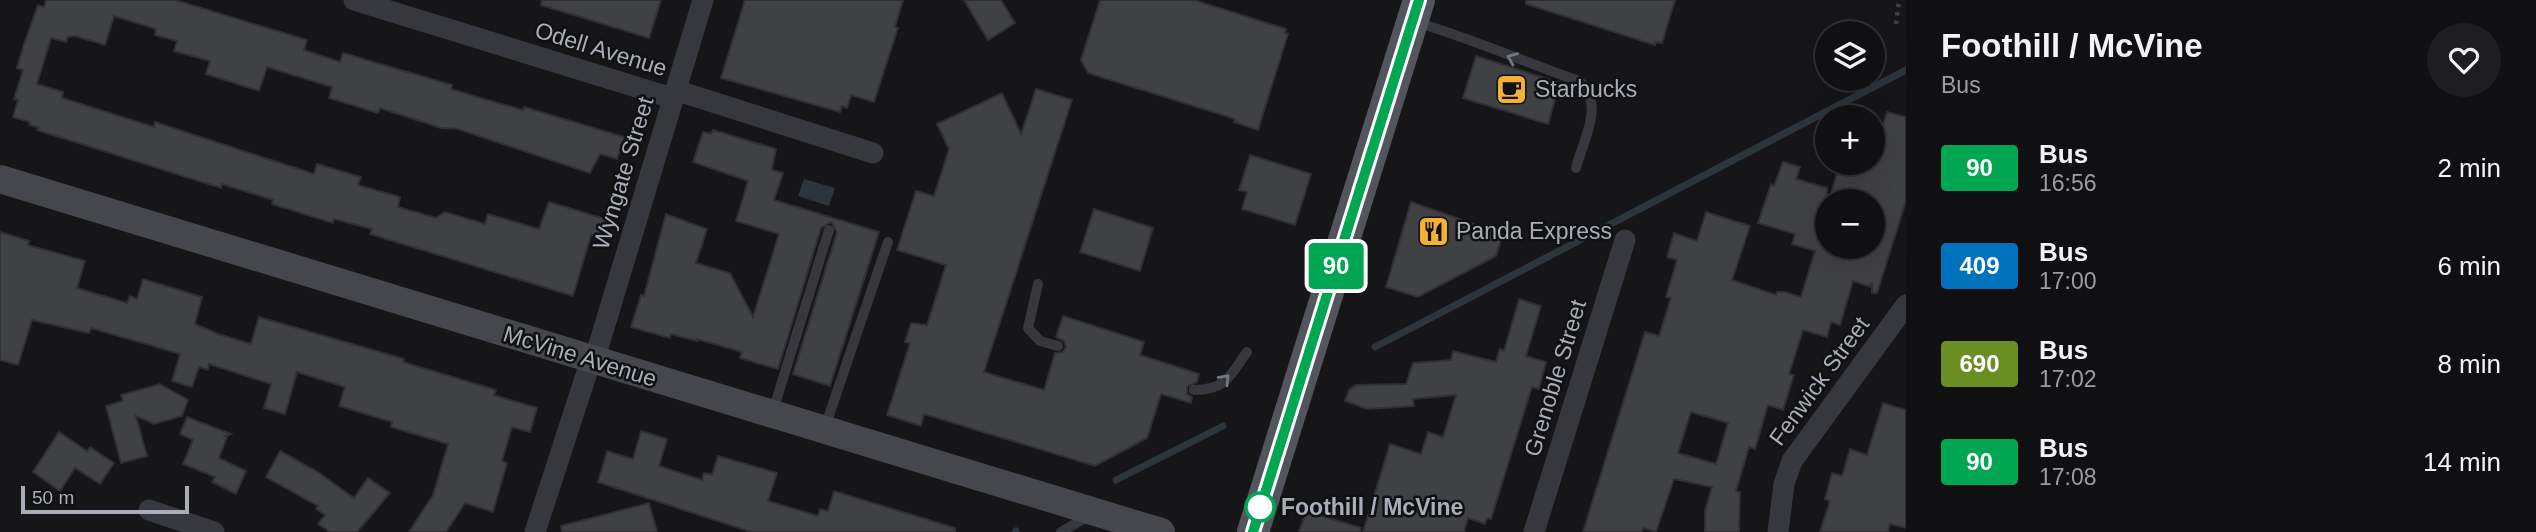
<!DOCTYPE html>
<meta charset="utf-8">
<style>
:root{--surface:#101012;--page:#1e1e20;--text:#f1f3f6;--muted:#9c9d9f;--line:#303032}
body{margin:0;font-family:Arial,sans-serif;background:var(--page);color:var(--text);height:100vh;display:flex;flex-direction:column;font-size:26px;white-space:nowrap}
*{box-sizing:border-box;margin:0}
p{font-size:23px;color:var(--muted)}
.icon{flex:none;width:38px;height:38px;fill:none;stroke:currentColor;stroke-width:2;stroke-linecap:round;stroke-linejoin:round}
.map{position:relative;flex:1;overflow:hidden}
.side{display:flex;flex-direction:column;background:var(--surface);width:630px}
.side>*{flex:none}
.badge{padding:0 14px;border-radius:5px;font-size:24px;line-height:46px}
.buttons{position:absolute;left:1815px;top:21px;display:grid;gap:14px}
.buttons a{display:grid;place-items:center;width:70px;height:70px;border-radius:50%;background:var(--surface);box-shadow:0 7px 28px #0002,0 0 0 2px var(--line);font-size:35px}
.scale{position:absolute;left:21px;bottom:18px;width:168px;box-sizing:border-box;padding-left:7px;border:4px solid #a8adb8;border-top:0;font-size:19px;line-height:24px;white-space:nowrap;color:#a8adb8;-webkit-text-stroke:5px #111113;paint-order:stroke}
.map>.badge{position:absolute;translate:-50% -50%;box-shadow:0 0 0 4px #fff}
.round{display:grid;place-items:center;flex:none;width:74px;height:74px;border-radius:37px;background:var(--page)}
.overview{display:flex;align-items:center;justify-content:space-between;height:119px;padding:0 35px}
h1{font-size:33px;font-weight:600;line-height:52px}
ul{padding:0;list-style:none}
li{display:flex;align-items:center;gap:21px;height:98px;padding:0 35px}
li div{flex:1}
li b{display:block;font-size:26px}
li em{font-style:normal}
li .badge{min-width:77px;font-weight:700;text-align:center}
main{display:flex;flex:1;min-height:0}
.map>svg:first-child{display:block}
.water{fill:#2c353c}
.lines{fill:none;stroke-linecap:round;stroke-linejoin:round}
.stream{stroke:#2c353c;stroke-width:7}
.building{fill:#404145;stroke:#303034;stroke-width:2;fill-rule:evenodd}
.path{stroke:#3d3f44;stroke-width:4.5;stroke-dasharray:3.5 5;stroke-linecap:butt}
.lane{stroke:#37383d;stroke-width:10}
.street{stroke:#37383d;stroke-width:21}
.secondary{stroke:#45474d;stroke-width:28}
.primary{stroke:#53555c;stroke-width:32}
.oneway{stroke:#757881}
.line-casing{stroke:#fff;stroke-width:16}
.line{stroke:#00a651;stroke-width:10}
.stop-dot{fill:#fff;stroke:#00a651;stroke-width:3.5}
.labels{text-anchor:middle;stroke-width:5;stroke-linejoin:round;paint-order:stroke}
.street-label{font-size:23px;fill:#a8adb8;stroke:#111113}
.poi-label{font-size:23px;fill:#a8adb8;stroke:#111113;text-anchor:start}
.stop-label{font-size:23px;font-weight:bold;fill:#a8adb8;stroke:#111113;text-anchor:start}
</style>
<main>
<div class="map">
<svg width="1906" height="532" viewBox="0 0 1906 532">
<rect width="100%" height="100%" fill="#161618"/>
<path class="water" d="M804 179 835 188 829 206 798 196Z"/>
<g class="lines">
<g class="stream">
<path d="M1375 347 1906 70"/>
<path d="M1116 480 1223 426"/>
<path d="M1015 532 1016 531"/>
</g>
</g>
<g class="building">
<path d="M46 0H175L307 40 304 50 340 62 343 53 452 85 451 89 484 99 523 110 524 107 624 137 617 159 600 154 590 173 458 129 441 128 380 108 378 113 329 98 332 87 267 67 259 91 206 74 210 61 174 51 177 41 155 35 156 29 114 16 105 45 75 36 68 37 66 42 51 38 37 84 63 92 62 98 154 127 155 122 314 174 317 164 361 177 358 185 400 197 398 207 436 218 445 212 485 224 488 214 539 229 549 202 605 219 599 239 591 235 573 296 370 234 372 229 334 219 333 223 272 204 273 200 222 184 221 188 37 130 38 127 29 125 30 122 13 117 18 100 14 99 23 70 17 68 24 44 38 5 44 7Z"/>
<path d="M542 0H661L649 38 541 5Z"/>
<path d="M745 0H903L895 27 898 28 874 102 851 95 847 108 842 106 840 112 721 78Z"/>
<path d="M964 0H1001L1015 23 988 40Z"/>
<path d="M1100 0H1194L1286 29 1285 33 1288 34 1258 130 1234 122 1235 119 1088 73 1081 60Z"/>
<path d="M1526 0H1675L1662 43 1656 42 1655 45 1526 4Z"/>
<path d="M1476 56 1560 83 1548 124 1463 98Z"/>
<path d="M1036 89 1072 100 984 372 1044 390 1055 353 1063 352 1066 347 1064 341 1056 337 1063 316 1144 342 1140 355 1199 374 1197 382 1187 387V394L1192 397 1191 403 1161 394 1147 438 1095 466 924 414 921 426 887 415 910 343 905 342 911 323 927 325 946 265 897 250 916 191 934 196 949 149 937 124 1002 93 1021 134Z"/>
<path d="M1887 112 1906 117V201L1877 293H1872V283L1871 287 1853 281 1840 325 1831 322 1827 337 1803 330 1789 374 1794 375 1783 410 1768 405 1755 449 1749 447 1736 491 1740 492 1739 532H1705V511L1712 487 1674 479 1656 532 1643 528 1642 532H1583L1645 332 1659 336 1671 298 1666 297 1677 260 1667 257 1674 233 1697 241 1706 212 1750 226 1732 280 1776 295 1777 292H1785L1801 297 1815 251 1792 244 1795 234 1758 223 1771 184 1774 186 1783 162 1800 167 1796 179 1827 188V247H1872V201H1829L1840 163H1872V147L1876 148ZM1691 412 1728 423 1716 464 1678 453Z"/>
<path d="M713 130 776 149 772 170 783 173 774 200 879 232 830 386 793 374 837 232 831 222 821 228 778 369 740 358 742 352 697 339V341L671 334 670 338 631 327 641 295 644 296 666 214 707 229 696 263 730 273 753 317 779 234 736 221 748 181 693 162 703 132 711 134Z"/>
<path d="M1250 155 1311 174 1295 225 1242 209 1247 192 1239 190Z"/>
<path d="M1411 202 1503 234 1496 256 1418 297 1386 287Z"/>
<path d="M1094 209 1153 228 1140 271 1080 252Z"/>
<path d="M0 232 29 241 28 245 85 261 77 288 127 303 130 296 137 299 143 279 202 297 195 324 218 334 251 344 259 317 404 359 403 362 496 390 494 395 537 408 530 432 512 427 502 461 507 463 493 512 465 503 446 532H409L433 495 448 444 391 427 392 422 339 406 345 387 297 372 285 414 264 408 271 384 209 364 208 370 199 367 192 387 172 381 180 354 91 328 89 333 32 320 18 365 0 360Z"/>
<path d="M1519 299 1541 306 1526 356 1546 362 1539 389 1532 387 1530 393 1491 519 1487 518 1485 524 1468 518 1464 532H1363L1390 444 1421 454 1428 432 1443 437 1456 395 1413 399 1414 406 1367 409 1345 401 1349 390 1356 385 1406 384 1413 363 1451 360 1453 351 1496 362 1500 349 1504 351Z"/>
<path d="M160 384 188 400 182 416 154 424 136 416 147 456 121 463 106 406 123 401 121 395Z"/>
<path d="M1883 403 1906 410V528L1890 524 1888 532H1820L1830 501 1825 499 1832 473 1842 476 1850 449 1867 455Z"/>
<path d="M187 417 231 434 225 436 227 437 219 458 246 471 236 494 212 482 215 477 183 464 193 440 180 434Z"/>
<path d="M641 431 667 439 659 466 702 480 704 473 712 475 718 456 777 473 768 501 818 516 820 509 828 511 834 491 955 528V532H751L598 482 607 451 633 459Z"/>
<path d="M59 432 87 451 90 447 114 463 100 484 75 468 60 491 33 472Z"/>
<path d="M280 451 318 472 354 498 368 478 390 493 357 532H330L318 524 325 515 316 509 318 506 266 477Z"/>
<path d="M649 503 657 532H562L561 526Z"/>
<path d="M1306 511 1361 528 1360 532H1299Z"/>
</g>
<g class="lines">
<path class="path" d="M1896 24 1899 0"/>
<g class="lane">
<path d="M1415 22C1471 38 1524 62 1579 81 1606 103 1583 140 1576 168"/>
<path d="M1038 284 1028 328 1040 341 1058 346"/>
<path d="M1194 390C1226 390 1230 376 1247 352"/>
<path d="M772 414 829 230"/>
<path d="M825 427 888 242"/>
<path d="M1061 532 1090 515"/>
</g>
<g class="street">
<path d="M354 0 672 98"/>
<path d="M675 90 873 153"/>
<path d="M594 361 703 0"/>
<path d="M149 510 214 532"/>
<path d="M535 532 591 360"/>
<path d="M1534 532 1625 240"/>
<path d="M1778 532 1784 484 1792 461 1906 305"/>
</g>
<path class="secondary" d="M0 179 1161 532"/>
<path class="primary" d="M1253 532 1419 0"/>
</g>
<defs><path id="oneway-chevron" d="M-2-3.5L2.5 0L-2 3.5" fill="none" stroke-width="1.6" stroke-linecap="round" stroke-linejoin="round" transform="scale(1.75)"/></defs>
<g class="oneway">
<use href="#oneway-chevron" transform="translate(1512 58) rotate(-158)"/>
<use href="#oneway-chevron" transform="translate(1225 379) rotate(-46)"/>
</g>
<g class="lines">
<defs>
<path id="line" d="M1253 532 1419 0"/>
</defs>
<use href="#line" class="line-casing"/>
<use href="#line" class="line"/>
</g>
<defs>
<symbol id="cafe-square" viewBox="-11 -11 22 22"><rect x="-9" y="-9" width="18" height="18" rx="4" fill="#f2b134" stroke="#111113"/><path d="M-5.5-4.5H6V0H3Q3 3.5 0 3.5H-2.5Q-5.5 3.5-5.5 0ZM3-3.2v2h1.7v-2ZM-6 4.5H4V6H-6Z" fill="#111"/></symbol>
<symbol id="restaurant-square" viewBox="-11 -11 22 22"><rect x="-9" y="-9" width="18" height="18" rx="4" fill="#f2b134" stroke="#111113"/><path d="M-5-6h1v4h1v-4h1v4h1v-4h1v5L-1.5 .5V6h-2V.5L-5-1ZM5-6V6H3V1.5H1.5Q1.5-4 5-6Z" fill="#111"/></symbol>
</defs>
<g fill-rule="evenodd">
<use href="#cafe-square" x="1494" y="72" width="35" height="35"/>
<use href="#restaurant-square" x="1416" y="214" width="35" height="35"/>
</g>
<circle class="stop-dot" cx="1260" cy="507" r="14"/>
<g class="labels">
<g class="street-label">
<text transform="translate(601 49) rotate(17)" y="8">Odell Avenue</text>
<text transform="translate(623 173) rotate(-73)" y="8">Wyngate Street</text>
<text transform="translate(580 356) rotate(17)" y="8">McVine Avenue</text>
<text transform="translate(1555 378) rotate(-73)" y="8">Grenoble Street</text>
<text transform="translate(1819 381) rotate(-54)" y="8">Fenwick Street</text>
</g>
<g class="poi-label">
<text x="1535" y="97">Starbucks</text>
<text x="1456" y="239">Panda Express</text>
</g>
<g class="stop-label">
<text x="1281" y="515">Foothill / McVine</text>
</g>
</g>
</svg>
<div class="buttons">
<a><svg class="icon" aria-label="layers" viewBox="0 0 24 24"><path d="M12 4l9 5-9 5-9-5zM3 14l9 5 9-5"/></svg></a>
<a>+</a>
<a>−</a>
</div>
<div class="scale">50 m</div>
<b class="badge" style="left:1336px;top:266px;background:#00a651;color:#fff">90</b>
</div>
<section class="side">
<div class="overview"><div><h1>Foothill / McVine</h1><p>Bus</p></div><a class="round"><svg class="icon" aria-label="heart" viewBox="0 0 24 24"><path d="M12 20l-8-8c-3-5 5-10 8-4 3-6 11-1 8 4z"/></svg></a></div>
<ul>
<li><span class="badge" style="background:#00a651;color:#fff">90</span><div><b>Bus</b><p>16:56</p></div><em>2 min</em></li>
<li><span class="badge" style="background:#0072bc;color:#fff">409</span><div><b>Bus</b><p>17:00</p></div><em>6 min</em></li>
<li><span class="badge" style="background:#6b8e23;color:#fff">690</span><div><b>Bus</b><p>17:02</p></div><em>8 min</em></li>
<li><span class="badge" style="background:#00a651;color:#fff">90</span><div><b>Bus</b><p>17:08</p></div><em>14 min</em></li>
</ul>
</section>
</main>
